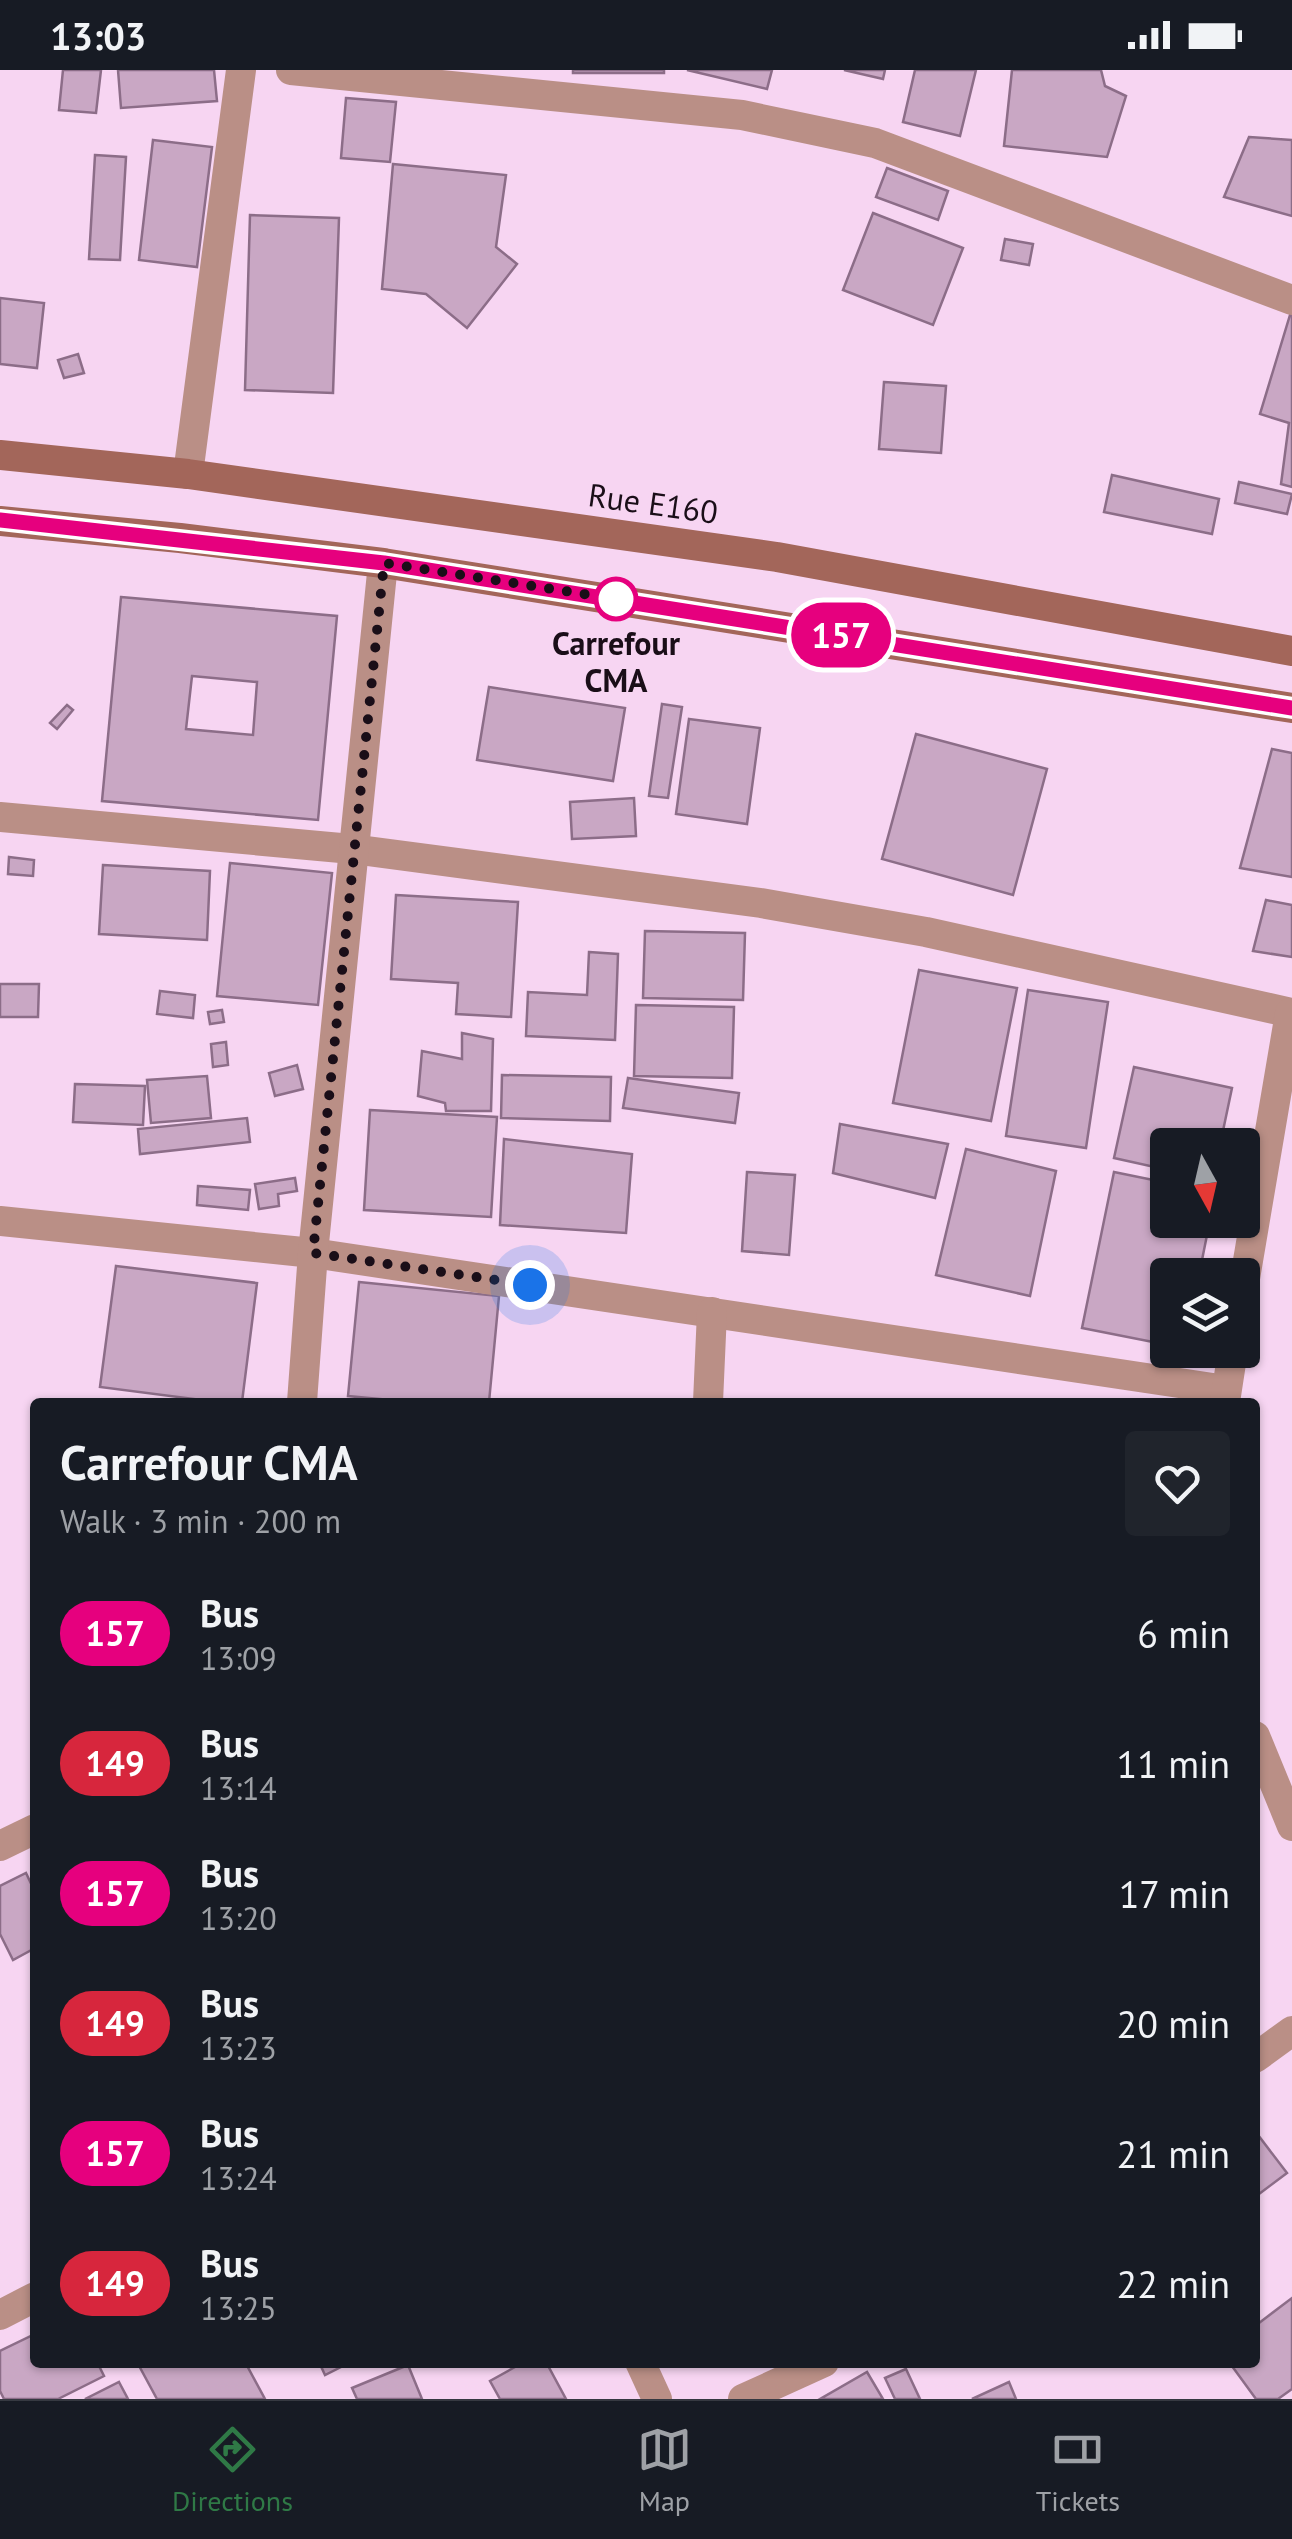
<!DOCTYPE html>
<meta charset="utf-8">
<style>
:root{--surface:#171b24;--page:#20242c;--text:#f1f3f6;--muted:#9ea1a6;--line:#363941;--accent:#2f7946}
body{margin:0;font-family:"PT Sans",sans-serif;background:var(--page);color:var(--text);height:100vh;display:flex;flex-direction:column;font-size:38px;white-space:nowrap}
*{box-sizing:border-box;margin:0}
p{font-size:32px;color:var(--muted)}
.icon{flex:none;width:55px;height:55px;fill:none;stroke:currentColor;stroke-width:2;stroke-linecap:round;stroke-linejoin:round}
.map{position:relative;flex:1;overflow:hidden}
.side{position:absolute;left:30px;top:1328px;width:1230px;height:970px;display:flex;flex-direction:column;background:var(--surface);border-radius:10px;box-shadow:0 2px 8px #0004}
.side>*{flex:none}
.badge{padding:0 20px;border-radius:32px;font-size:35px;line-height:65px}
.needle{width:65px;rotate:172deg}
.tools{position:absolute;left:1150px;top:1058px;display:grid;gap:20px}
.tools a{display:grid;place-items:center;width:110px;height:110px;border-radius:10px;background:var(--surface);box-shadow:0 2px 8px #0004;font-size:50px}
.you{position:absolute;width:50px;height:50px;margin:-25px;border:8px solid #fff;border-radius:50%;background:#1a73e8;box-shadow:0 0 0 15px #1a73e833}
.map>.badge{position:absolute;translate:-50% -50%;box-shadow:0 0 0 5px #fff}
.round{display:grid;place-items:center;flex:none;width:105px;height:105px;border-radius:10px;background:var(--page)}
.overview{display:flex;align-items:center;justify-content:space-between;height:170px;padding:0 30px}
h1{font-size:48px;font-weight:700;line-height:75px}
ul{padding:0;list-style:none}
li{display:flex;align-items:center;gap:30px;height:130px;padding:0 30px}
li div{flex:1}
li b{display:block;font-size:38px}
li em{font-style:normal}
li .badge{min-width:110px;font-weight:700;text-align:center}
.status{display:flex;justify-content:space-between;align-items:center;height:70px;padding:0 50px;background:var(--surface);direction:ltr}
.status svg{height:28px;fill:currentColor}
.tab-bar{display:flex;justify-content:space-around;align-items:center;height:140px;border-top:2px solid var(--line);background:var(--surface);font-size:28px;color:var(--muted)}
.tab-bar a{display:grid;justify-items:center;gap:5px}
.tab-bar .selected{color:var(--accent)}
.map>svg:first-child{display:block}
.building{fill:#c9a7c4;stroke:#8c6d88;stroke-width:2.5;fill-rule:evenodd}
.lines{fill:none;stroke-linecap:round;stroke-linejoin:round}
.street{stroke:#ba8f86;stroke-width:30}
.secondary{stroke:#a3665a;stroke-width:30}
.line-casing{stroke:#fff;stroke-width:22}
.line{stroke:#e6007e;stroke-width:15}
.walk{stroke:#1a0e18;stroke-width:10;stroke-dasharray:0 18}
.stop-dot{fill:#fff;stroke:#e6007e;stroke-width:5}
.labels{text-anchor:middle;stroke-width:8;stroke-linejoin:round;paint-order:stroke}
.street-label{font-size:32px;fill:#1a0e18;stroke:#f7d5f2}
.stop-label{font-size:32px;font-weight:bold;fill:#1a0e18;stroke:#f7d5f2}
</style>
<div class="status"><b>13:03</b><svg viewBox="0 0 49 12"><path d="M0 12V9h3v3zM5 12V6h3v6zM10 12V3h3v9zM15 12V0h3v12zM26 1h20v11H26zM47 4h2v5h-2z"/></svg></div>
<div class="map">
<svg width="1292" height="2329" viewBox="0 0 1292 2329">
<rect width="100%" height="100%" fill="#f7d5f2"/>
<g class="building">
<path d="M63 0H101L96 43 59 40Z"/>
<path d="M118 0H214L217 31 121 38Z"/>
<rect x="573" y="0" width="91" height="3"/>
<path d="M687 0H772L767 19Z"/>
<path d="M844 0H885L883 9Z"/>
<path d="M915 0H976L960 66 903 52Z"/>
<path d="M1012 0H1101L1105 16 1126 26 1107 87 1004 76Z"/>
<path d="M346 28 396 32 390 92 341 88Z"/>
<path d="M1249 67 1292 70V146L1224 127Z"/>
<path d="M153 70 212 77 197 197 139 190Z"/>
<path d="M95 85 126 87 120 190 89 189Z"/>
<path d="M393 94 506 105 496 177 517 194 467 258 426 224 382 219Z"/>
<path d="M887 98 948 121 938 150 876 127Z"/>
<path d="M873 143 963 178 933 255 843 220Z"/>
<path d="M250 145 339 148 333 323 245 320Z"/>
<path d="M1005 169 1033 174 1029 195 1001 190Z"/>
<path d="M0 228 44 233 37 298 0 294Z"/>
<path d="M1290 245H1292V417L1281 414 1289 353 1260 344Z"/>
<path d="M78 284 84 303 64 308 58 290Z"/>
<path d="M884 312 946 316 941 383 879 379Z"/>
<path d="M1112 405 1219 429 1212 464 1104 442Z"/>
<path d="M1239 412 1292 424 1287 444 1235 433Z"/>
<path d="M121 527 337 546 318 750 102 731ZM192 606 257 612 253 665 186 659Z"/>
<path d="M489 617 625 638 613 711 477 690Z"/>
<path d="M662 634 682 637 668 728 649 726Z"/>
<path d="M67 635 73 640 57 659 50 653Z"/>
<path d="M689 649 760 658 747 754 676 744Z"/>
<path d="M916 664 1047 699 1013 825 882 789Z"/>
<path d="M1272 679 1292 683V807L1240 798Z"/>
<path d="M634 728 636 766 572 769 570 732Z"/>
<path d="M9 787 34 790 33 806 8 804Z"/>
<path d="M230 793 332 803 318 935 217 926Z"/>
<path d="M103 795 210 801 207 870 99 864Z"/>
<path d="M396 825 518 832 511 947 456 944 458 913 391 909Z"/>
<path d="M1266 830 1292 835V887L1253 881Z"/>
<path d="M645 861 745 863 743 930 643 928Z"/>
<path d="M589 882 618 884 615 970 526 966 528 922 587 925Z"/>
<path d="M919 900 1017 918 991 1051 893 1033Z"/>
<path d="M0 914H39L38 947H0Z"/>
<path d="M1028 920 1108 932 1086 1078 1006 1066Z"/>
<path d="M160 921 195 925 193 948 157 944Z"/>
<path d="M636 935 734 937 732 1008 634 1006Z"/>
<path d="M222 940 224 952 210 954 208 942Z"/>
<path d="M462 963 493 969 491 1041H446L445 1033 418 1026 422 981 462 989Z"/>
<path d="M226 972 228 995 213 997 211 974Z"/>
<path d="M297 995 303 1019 275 1026 269 1003Z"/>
<path d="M1134 997 1232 1018 1220 1075H1168V1100L1114 1088Z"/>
<path d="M502 1005 611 1007 610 1051 501 1048Z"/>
<path d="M207 1006 211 1048 151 1053 147 1010Z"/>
<path d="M628 1008 739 1023 735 1053 623 1038Z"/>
<path d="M75 1014 145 1016 143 1055 73 1052Z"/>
<path d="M370 1040 497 1047 491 1147 364 1140Z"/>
<path d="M247 1048 250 1072 140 1084 138 1059Z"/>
<path d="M840 1054 948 1074 935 1128 833 1103Z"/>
<path d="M504 1069 632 1084 626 1163 500 1155Z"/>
<path d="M966 1079 1056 1101 1030 1226 936 1205Z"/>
<path d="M747 1102 795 1105 789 1185 742 1181Z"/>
<path d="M1114 1102 1168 1113V1150H1210L1199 1205H1168V1275L1082 1258Z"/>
<path d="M295 1108 297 1121 278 1124 279 1136 259 1139 255 1114Z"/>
<path d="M198 1116 250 1120 248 1140 197 1135Z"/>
<path d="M116 1196 257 1213 242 1332H217L100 1317Z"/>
<path d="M359 1212 499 1226 489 1332H411L348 1326Z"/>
<path d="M26 1803 35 1822V1878L13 1890 0 1864V1816Z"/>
<path d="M1255 2061 1287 2103 1255 2127Z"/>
<path d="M1292 2228V2319L1278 2329H1256L1229 2292H1255V2256Z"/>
<path d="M35 2264V2292H97L104 2306 58 2329H4L0 2321V2281Z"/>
<path d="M137 2292H245L265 2329H157Z"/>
<path d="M319 2292H351L325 2305Z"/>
<path d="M524 2292H546L566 2329H500L490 2311Z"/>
<path d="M408 2295 422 2329H357L352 2318Z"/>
<path d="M906 2299 920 2329H895L885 2308Z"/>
<path d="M867 2302 883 2329H820Z"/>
<path d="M119 2312 128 2329H85Z"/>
<path d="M1009 2312 1016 2329H972Z"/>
</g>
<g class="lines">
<g class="street">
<path d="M291 0 742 45 875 73 1292 230"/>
<path d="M188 404 241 0"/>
<path d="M0 747 352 779 761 833 926 862 1292 943"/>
<path d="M0 1151 313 1183 1226 1320"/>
<path d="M1242 1226 1290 943"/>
<path d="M302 1332 313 1183 383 493"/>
<path d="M708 1332 712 1242"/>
<path d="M1225 1332 1233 1280"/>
<path d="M1255 1666 1292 1756"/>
<path d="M0 1776 35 1759"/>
<path d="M1255 1988 1292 1961"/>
<path d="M0 2245 35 2227"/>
<path d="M640 2292 657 2329"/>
<path d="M743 2329 824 2292"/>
</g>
<g class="secondary">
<path d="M0 385 188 404 777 487 1292 581"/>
<path d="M0 451 180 468 383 493 1292 638"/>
</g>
</g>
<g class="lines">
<defs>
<path id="line" d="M0 450 384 493 1292 638"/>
</defs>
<use href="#line" class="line-casing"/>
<use href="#line" class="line"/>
<path class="walk" d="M530 1215 313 1183 384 493 616 529"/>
</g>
<circle class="stop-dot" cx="616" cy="529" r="20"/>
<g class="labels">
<g class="street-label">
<text transform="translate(653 434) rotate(8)" y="11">Rue E160</text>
</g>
<g class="stop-label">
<text x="616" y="585">Carrefour<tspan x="616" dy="37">CMA</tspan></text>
</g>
</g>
</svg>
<div class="tools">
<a><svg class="needle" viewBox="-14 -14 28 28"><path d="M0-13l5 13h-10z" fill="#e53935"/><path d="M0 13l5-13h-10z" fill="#9ea1a6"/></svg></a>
<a><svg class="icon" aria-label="layers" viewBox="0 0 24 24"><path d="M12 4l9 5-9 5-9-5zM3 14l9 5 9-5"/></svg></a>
</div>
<div class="you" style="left:530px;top:1215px"></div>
<b class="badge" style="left:841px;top:565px;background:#e6007e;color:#fff">157</b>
<section class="side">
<div class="overview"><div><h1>Carrefour CMA</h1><p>Walk · 3 min · 200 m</p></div><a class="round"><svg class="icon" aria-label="heart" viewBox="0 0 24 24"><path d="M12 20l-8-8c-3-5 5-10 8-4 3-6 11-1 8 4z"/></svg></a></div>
<ul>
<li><span class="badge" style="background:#e6007e;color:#fff">157</span><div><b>Bus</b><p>13:09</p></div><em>6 min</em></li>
<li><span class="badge" style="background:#d7263d;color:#fff">149</span><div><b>Bus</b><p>13:14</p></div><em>11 min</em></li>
<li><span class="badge" style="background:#e6007e;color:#fff">157</span><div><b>Bus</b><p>13:20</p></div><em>17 min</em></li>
<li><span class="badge" style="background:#d7263d;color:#fff">149</span><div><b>Bus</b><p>13:23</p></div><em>20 min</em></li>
<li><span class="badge" style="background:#e6007e;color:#fff">157</span><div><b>Bus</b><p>13:24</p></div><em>21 min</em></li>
<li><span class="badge" style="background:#d7263d;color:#fff">149</span><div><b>Bus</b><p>13:25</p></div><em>22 min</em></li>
</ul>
</section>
</div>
<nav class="tab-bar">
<a class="selected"><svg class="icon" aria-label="directions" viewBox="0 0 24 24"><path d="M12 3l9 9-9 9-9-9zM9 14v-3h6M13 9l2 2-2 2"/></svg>Directions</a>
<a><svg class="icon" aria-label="map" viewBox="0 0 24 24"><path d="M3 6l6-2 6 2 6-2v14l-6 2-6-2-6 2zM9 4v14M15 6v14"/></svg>Map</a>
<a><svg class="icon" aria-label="tickets" viewBox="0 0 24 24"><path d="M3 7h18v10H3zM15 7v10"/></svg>Tickets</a>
</nav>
